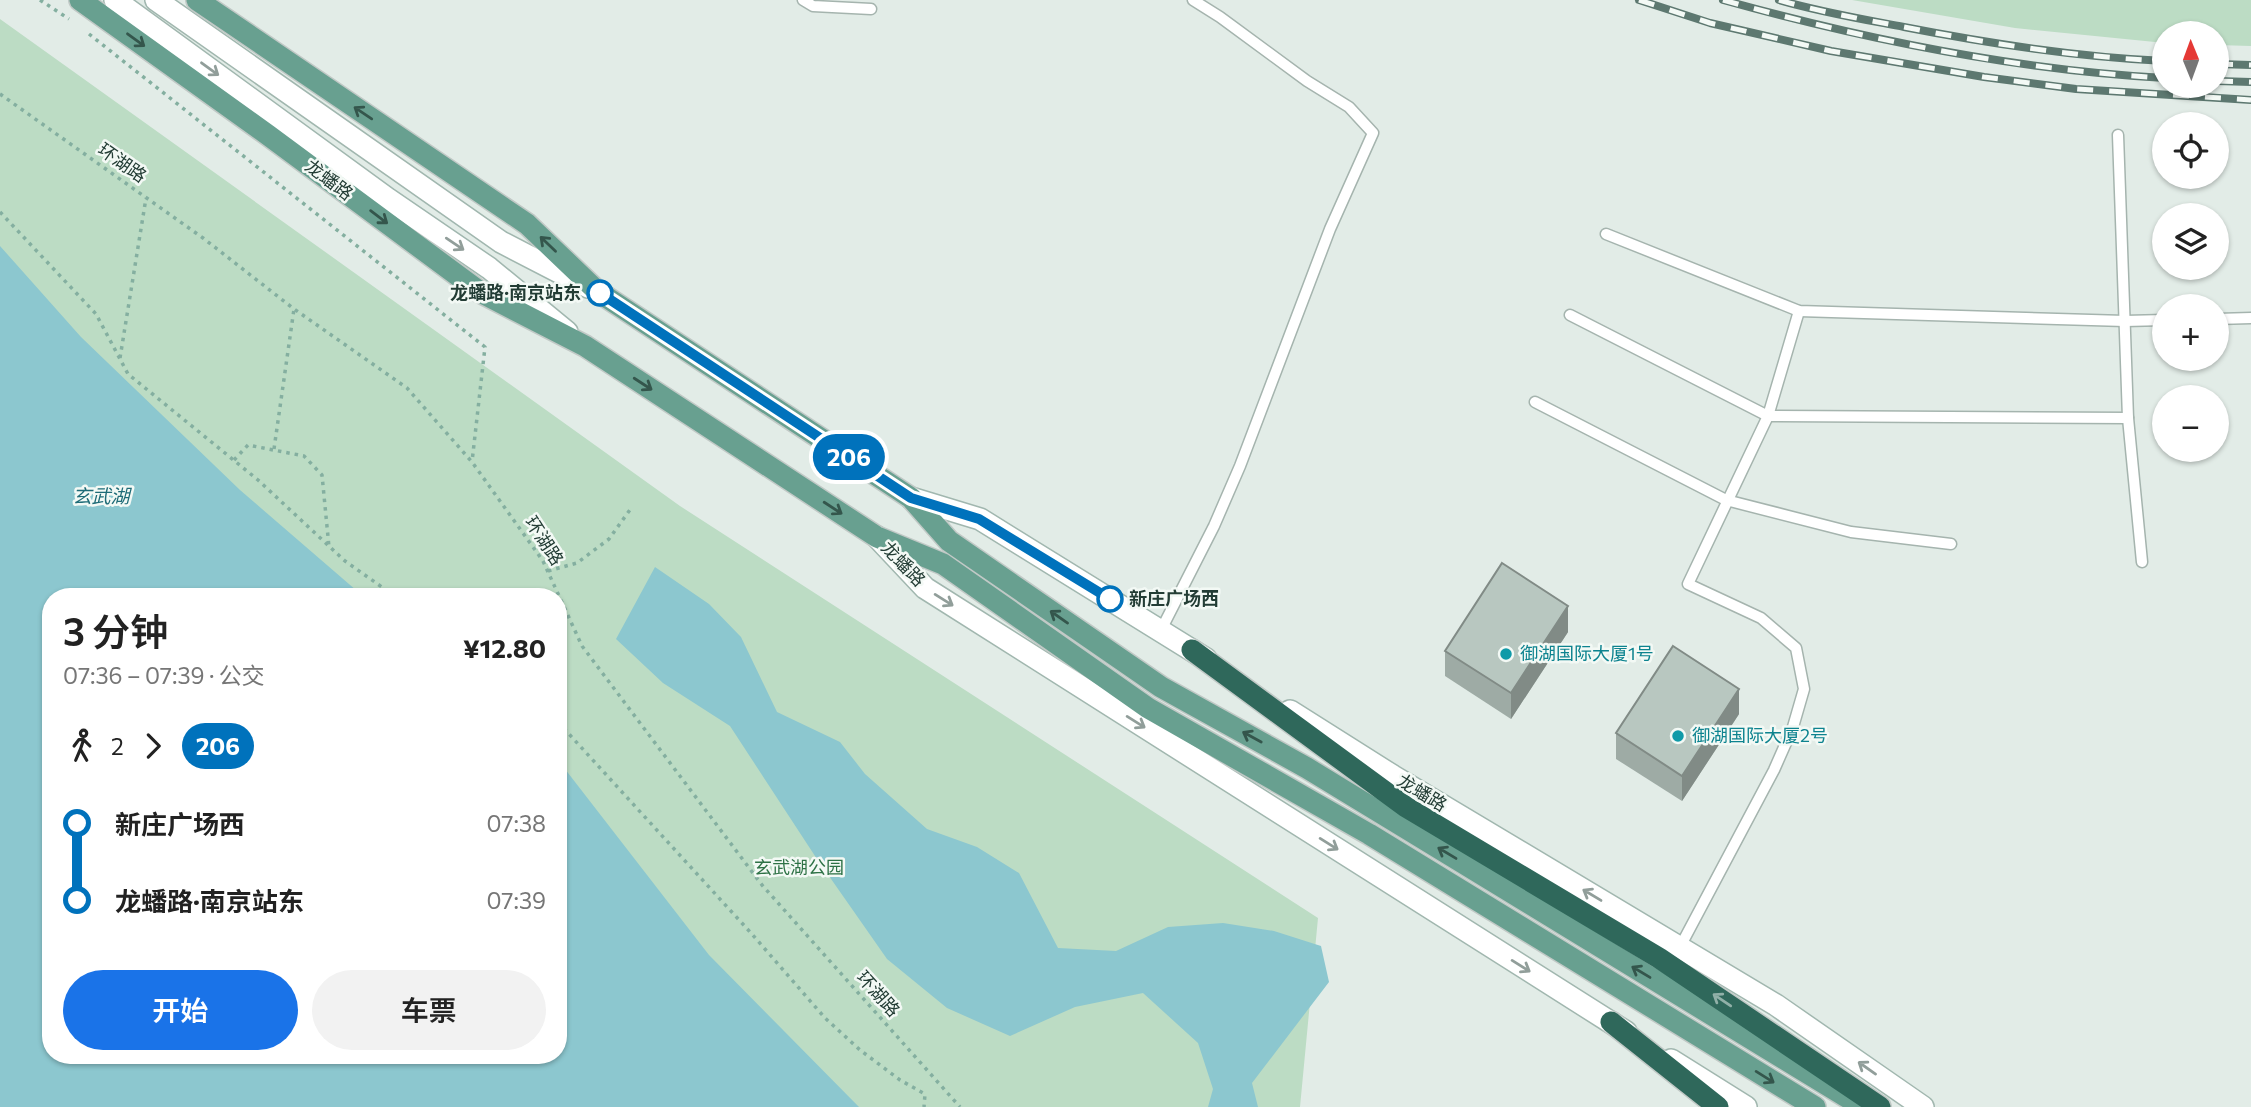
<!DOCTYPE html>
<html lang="zh">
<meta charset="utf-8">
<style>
:root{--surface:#fff;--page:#f2f2f2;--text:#222;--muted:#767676;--accent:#1a73e8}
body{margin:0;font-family:Commissioner,"Noto Sans SC",sans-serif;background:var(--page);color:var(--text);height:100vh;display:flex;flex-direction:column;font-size:26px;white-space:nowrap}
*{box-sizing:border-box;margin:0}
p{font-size:23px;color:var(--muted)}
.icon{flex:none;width:38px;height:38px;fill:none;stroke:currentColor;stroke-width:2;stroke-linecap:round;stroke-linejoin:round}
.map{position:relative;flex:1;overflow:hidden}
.panel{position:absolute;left:42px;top:588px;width:525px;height:476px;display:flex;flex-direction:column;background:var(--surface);border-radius:28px;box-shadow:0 2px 5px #0004}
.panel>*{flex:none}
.badge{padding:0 14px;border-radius:23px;font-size:24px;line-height:46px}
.needle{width:46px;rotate:359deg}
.tools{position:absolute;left:2152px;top:21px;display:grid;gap:14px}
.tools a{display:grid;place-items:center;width:77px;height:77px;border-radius:50%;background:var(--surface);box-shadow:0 2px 5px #0004;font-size:35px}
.map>.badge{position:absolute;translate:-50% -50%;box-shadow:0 0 0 4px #fff}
.legs{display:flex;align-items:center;gap:10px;height:77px;padding:0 21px;font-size:23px}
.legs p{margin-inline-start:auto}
.summary{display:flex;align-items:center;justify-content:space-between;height:119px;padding:0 21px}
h1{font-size:38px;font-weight:600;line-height:52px}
.action{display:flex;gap:14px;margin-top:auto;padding:14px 21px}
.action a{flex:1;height:80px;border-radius:42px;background:var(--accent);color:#fff;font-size:28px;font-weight:600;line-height:80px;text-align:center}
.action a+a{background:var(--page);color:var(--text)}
ul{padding:0 21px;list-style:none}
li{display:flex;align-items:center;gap:24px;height:77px;font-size:26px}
li i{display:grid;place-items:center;width:10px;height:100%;margin:0 9px;background:currentColor}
li i::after{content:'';width:18px;height:18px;margin:-9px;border:5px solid;border-radius:50%;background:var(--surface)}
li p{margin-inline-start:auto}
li:first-child i{background:linear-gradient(#0000 50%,currentColor 0)}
li:last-child i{background:linear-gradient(currentColor 50%,#0000 0)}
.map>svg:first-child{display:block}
.green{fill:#bcdcc4;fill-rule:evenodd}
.water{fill:#8cc7cf}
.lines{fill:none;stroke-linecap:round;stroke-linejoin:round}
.lane-casing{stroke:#a5b4ae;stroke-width:13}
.secondary-casing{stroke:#a1b7af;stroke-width:24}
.primary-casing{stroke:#c1c9c6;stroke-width:24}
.highway-casing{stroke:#c1c9c6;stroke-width:24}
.path{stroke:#84afa0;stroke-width:3.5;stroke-dasharray:3.5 5;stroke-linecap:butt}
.lane{stroke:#fff;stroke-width:10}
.secondary{stroke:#fff;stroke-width:21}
.primary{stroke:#68a090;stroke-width:21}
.highway{stroke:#2f685b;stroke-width:21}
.rail-casing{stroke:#5d7870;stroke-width:8}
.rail{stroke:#f3f9f5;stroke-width:5;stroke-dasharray:16;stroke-linecap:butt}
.wall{fill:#9eaba5}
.shaded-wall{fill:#818b86}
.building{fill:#b8c7c0;stroke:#818b86;stroke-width:2}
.oneway{stroke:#34564c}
.oneway2{stroke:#919e9a}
.oneway3{stroke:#91b0a8}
.line-1-casing{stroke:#fff;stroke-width:16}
.line-1{stroke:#0072bc;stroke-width:10}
.stop-1-dot{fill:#fff;stroke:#0072bc;stroke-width:3.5}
.culture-dot{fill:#0f9aa8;stroke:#f3f9f5;stroke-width:2.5}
.labels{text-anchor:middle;stroke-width:5;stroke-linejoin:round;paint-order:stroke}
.street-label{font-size:18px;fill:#233d35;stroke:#f3f9f5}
.stop-label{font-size:18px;font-weight:bold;fill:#233d35;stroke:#f3f9f5;text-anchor:end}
.culture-label{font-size:18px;fill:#0d838f;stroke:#f3f9f5;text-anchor:start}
.park-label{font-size:18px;fill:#2e7246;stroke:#f3f9f5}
.water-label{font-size:19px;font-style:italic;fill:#1e6b77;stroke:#f3f9f5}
</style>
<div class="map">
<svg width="2251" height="1107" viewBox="0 0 2251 1107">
<rect width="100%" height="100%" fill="#e2ece7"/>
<g class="green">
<path d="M1852 0H2251V46L2217 45V33H2165V43L2015 28Z"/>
<path d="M0 19 680 506 1318 918 1300 1107H0ZM51 597H558V1055H51Z"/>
</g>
<g class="water">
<path d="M0 246 81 337 240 490 364 597H51V1055H558V760L709 955 859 1107H0Z"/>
<path d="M655 567 709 604 741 637 777 712 840 742 865 774 927 829 977 847 1019 873 1058 948 1116 951 1168 927 1223 923 1274 931 1321 946 1329 982 1252 1083 1258 1107H1208L1213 1089 1198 1043 1143 993 1075 1007 1010 1036 947 1008 887 959 815 856 730 726 663 683 616 639Z"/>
</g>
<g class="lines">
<defs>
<g id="lane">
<path d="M803 0 813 6 871 9"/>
<path d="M2118 135 2128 418 2142 562"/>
<path d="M1606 234 1799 311 2125 321 2165 320"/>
<path d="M1570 315 1768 416 2128 418"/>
<path d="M2217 319 2251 318"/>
<path d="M1535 402 1726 500 1851 532 1951 544"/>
<path d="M1161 630 1214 526 1240 466 1330 229 1373 133 1349 107 1307 81 1220 17 1193 0"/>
<path d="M1680 947 1774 770 1793 727 1804 689 1796 648 1761 618 1688 584 1768 416 1799 311"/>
</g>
<g id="secondary">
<path d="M115 0 388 199 489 268 567 332"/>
<path d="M156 0 501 242 588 287"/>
<path d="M911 498 980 519 1206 659"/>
<path d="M877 537 925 588 1626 1032"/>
<path d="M1290 711 1393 776 1776 1005 1923 1107"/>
<path d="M1671 1060 1746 1107"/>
</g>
<g id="primary">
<path d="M80 0 268 135 480 292 585 346 877 537 943 564 1148 708 1369 834 1815 1107"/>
<path d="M197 0 527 224 597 291 911 498 949 541 1161 687 1307 768 1863 1107"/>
</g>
<g id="highway">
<path d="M1192 650 1406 807 1659 958 1880 1107"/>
<path d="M1611 1022 1718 1107"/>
</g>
</defs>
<use href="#lane" class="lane-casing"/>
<use href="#secondary" class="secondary-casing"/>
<use href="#primary" class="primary-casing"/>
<use href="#highway" class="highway-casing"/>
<g class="path">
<path d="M40 0 69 19"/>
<path d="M89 34 485 347 472 462"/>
<path d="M0 94 203 238 294 309 407 388 472 462 543 561 582 646 762 885 960 1107"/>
<path d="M0 212 96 314 128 374 258 480 345 561 396 597"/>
<path d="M120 358 146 198"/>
<path d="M274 449 294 309"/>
<path d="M234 460 248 445 304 456 322 475 329 547"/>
<path d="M548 571 577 563 609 539 632 507"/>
<path d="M558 722 751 933 825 1018 860 1050 900 1080 925 1094 924 1107"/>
</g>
<use href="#lane" class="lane"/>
<use href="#secondary" class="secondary"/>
<use href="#primary" class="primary"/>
<use href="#highway" class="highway"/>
<defs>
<g id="rail">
<path d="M1639 0 1710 23 1831 51 1984 77 2076 89 2251 100"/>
<path d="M1723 0C1867 40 2016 70 2165 78"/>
<path d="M1779 0C1820 12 1862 19 1904 27 1991 44 2077 57 2165 61"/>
<path d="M2217 64 2251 65"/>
<path d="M2217 81 2251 82"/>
</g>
</defs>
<use href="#rail" class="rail-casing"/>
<use href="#rail" class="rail"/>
</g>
<g class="wall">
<path d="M1568 632 1511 719 1445 676V651Z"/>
<path d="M1739 714 1682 801 1616 759V733Z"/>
</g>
<g class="shaded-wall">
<path d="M1568 606V632L1511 719V693Z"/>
<path d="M1739 689V714L1682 801V776Z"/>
</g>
<g class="building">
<path d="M1502 563 1568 606 1511 693 1445 651Z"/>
<path d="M1673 646 1739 689 1682 776 1616 733Z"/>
</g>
<defs><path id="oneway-shaft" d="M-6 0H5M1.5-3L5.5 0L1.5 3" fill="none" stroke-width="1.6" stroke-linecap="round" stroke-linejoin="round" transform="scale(1.75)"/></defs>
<g class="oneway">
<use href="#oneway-shaft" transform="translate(136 40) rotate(36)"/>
<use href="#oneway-shaft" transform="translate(363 113) rotate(-146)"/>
<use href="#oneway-shaft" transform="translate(379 217) rotate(37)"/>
<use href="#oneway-shaft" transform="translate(548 244) rotate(-136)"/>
<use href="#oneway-shaft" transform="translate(643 384) rotate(33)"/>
<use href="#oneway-shaft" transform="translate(833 508) rotate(33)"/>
<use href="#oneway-shaft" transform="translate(1059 617) rotate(-145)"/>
<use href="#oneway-shaft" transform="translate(1252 737) rotate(-151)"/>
<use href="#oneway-shaft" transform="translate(1447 853) rotate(-149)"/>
<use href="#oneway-shaft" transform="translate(1641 972) rotate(-149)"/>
<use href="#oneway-shaft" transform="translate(1765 1077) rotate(32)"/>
</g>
<g class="oneway2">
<use href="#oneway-shaft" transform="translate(210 69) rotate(36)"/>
<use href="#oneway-shaft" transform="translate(455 244) rotate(34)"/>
<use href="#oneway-shaft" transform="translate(944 600) rotate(32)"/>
<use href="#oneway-shaft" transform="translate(1136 722) rotate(32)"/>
<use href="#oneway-shaft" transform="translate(1329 844) rotate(32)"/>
<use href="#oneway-shaft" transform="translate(1592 895) rotate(-149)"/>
<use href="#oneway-shaft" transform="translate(1521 966) rotate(32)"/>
<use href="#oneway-shaft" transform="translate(1867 1068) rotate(-145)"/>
</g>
<use class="oneway3" href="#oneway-shaft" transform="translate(1722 1000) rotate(-146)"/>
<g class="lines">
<defs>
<path id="line-1" d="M600 293 911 498 979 519 1110 599"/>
</defs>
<use href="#line-1" class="line-1-casing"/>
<use href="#line-1" class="line-1"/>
</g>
<g class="stop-1-dot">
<circle cx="600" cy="293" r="12"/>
<circle cx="1110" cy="599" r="12"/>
</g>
<g class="culture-dot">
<circle cx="1506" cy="654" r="7"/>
<circle cx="1678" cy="736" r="7"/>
</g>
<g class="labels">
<g class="street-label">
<text transform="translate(122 163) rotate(35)" y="6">环湖路</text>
<text transform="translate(329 180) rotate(37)" y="6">龙蟠路</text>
<text transform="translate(544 541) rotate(57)" y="6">环湖路</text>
<text transform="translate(903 564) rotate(46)" y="6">龙蟠路</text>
<text transform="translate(1422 793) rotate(31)" y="6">龙蟠路</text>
<text transform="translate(878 994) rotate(48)" y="6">环湖路</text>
</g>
<g class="stop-label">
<text x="581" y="299">龙蟠路·南京站东</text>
<text x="1129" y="605" text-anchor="start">新庄广场西</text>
</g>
<g class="culture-label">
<text x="1520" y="660">御湖国际大厦1号</text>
<text x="1692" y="742">御湖国际大厦2号</text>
</g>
<g class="park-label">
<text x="799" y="874">玄武湖公园</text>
</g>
<g class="water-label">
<text x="101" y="503">玄武湖</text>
</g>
</g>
</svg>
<div class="tools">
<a><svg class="needle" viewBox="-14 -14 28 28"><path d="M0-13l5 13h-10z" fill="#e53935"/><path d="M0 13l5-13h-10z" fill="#767676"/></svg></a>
<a><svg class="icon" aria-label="locate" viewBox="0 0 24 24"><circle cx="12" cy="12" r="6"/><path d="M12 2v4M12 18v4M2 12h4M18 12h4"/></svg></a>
<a><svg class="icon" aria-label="layers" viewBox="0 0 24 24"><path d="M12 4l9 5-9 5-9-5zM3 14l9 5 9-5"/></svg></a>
<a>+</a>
<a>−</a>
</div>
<b class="badge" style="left:849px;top:457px;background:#0072bc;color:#fff">206</b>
<section class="panel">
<div class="summary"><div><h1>3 分钟</h1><p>07:36 – 07:39 · 公交</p></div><b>¥12.80</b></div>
<div class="legs"><svg class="icon" aria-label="walk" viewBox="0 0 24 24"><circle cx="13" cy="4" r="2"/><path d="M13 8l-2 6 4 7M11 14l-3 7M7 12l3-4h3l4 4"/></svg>2<svg class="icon" aria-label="forward" viewBox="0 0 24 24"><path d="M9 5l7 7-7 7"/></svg><b class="badge" style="background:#0072bc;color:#fff">206</b></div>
<ul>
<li><i style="color:#0072bc"></i><b>新庄广场西</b><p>07:38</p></li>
<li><i style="color:#0072bc"></i><b>龙蟠路·南京站东</b><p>07:39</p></li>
</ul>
<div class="action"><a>开始</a><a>车票</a></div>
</section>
</div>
